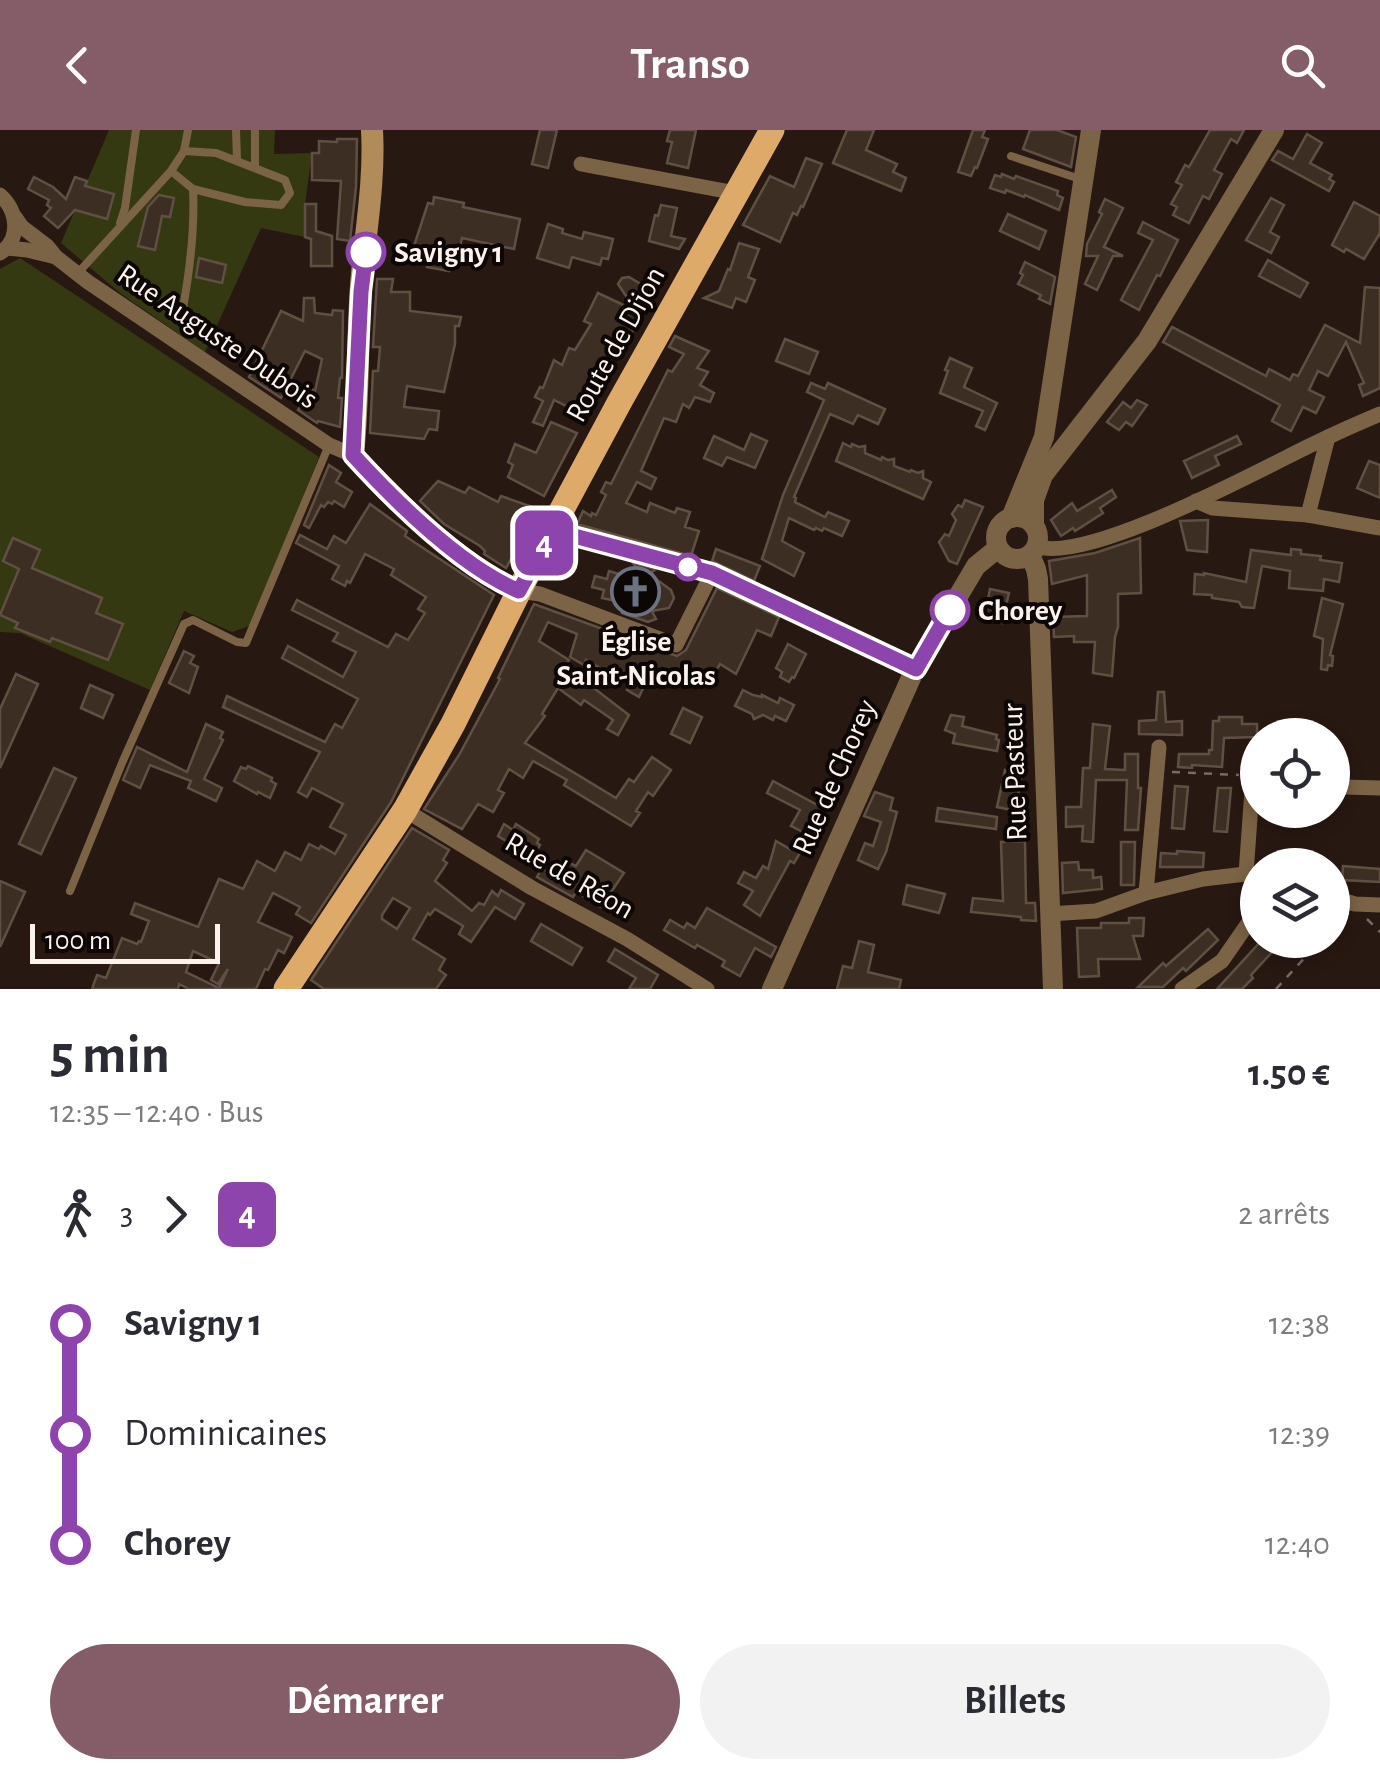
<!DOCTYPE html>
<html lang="fr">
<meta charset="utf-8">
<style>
:root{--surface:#fff;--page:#f2f2f3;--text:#2b2b33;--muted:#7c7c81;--accent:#855d69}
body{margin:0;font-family:"Alegreya Sans",sans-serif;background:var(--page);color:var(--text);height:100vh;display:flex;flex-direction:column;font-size:38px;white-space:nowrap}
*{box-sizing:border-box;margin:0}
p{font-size:32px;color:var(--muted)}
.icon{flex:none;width:55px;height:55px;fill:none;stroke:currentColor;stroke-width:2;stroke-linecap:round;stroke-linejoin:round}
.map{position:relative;height:859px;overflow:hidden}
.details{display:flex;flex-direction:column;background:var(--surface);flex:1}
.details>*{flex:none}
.badge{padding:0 20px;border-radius:15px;font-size:35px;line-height:65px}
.fabs{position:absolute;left:1240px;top:588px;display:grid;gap:20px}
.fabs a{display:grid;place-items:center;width:110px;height:110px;border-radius:50%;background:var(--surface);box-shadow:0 5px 15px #0003;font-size:50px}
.scale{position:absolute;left:30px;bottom:25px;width:190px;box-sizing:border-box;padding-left:10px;border:5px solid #fef2ed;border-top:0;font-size:28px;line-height:35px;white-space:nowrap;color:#fef2ed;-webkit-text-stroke:8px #0c0604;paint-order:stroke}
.map>.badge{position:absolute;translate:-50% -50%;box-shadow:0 0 0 5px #fff}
.legs{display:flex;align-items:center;gap:15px;height:110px;padding:0 50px;font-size:32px}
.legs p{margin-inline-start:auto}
.summary{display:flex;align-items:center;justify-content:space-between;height:170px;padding:0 50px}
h1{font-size:55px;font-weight:700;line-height:75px}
.action{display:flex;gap:20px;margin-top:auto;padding:20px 50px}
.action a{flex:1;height:115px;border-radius:60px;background:var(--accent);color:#fff;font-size:40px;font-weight:700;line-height:115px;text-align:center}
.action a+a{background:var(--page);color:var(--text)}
ul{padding:0 50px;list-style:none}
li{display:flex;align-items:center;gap:35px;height:110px;font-size:38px}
li i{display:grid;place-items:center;width:15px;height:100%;margin:0 12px;background:currentColor}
li i::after{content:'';width:25px;height:25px;margin:-12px;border:8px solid;border-radius:50%;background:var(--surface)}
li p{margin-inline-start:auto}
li:first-child i{background:linear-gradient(#0000 50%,currentColor 0)}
li:last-child i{background:linear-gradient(currentColor 50%,#0000 0)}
header{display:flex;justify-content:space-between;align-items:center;height:130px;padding:0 50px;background:var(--accent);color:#fff;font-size:45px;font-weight:700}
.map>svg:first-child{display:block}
.green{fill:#353912}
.building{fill:#3c2e23;stroke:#605044;stroke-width:2.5;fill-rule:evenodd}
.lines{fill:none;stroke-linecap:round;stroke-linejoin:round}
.path{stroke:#786a64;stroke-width:2.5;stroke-dasharray:8 8;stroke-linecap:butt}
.service{stroke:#7b6345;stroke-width:8}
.minor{stroke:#7b6345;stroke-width:15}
.tertiary{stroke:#7b6345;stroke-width:20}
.secondary{stroke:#b28b5a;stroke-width:22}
.primary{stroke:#ddaa6a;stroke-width:25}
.line-1-casing{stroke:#fff;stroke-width:22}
.line-1{stroke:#8e44ad;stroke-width:15}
.stop-1-dot{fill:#fff;stroke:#8e44ad;stroke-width:5}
.labels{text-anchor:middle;stroke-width:8;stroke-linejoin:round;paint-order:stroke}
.stop-label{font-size:30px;font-weight:bold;fill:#fef2ed;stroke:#0c0604;text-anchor:start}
.street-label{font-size:30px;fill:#fef2ed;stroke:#0c0604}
.poi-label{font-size:30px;font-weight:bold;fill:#fef2ed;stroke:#0c0604}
</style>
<header><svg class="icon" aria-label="back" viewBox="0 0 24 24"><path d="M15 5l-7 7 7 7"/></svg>Transo<svg class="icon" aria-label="search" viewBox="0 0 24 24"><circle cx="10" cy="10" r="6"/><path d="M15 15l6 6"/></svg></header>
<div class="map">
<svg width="1380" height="859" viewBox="0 0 1380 859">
<rect width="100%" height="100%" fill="#281812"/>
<g class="green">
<path d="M109 0H275L274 24 312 23 305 74V107L261 98 205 222 120 163 61 113Z"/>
<path d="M20 128 319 327 252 495 232 502 184 481 150 560 20 503 0 502V139Z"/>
</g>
<g class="building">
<path d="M540 0H557L548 38 532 34Z"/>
<path d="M670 0H696L688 38 667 33 672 12 667 11Z"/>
<path d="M847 0H874L866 20 897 34 893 42 906 48 901 61 833 33Z"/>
<path d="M973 0H985L982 7 988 9 977 38 975 37 971 46 958 42Z"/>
<path d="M1030 0H1057L1076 7 1071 37 1023 19Z"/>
<path d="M1210 0H1244L1237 13 1231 9 1214 40 1222 44 1209 69 1203 66 1189 93 1173 85 1177 77 1171 74 1182 55 1176 52 1185 35 1189 37Z"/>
<path d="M1307 4 1322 13 1310 33 1332 45 1329 49 1334 52 1329 61 1272 30 1278 21 1293 29Z"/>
<path d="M337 9H357L356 57 350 111 337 109 341 51 312 50V23H319V11L337 12Z"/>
<path d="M806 28 822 34 803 77 801 76 797 85 793 83 780 112 743 95 770 46 794 57Z"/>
<path d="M1002 44 1014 49 1016 46 1058 61 1057 65 1063 68 1059 80 1025 65 1024 67 1006 60 1005 63 990 58 995 45 1001 47Z"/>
<path d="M34 47 53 57 66 69 75 47 87 51 85 56 114 64 107 89 75 80 58 98 44 86 51 78 47 75 49 70 28 59Z"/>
<path d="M159 65 174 68 170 87 162 86 155 120 138 116 148 77Z"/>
<path d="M434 67 464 73 463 77 520 89 514 119 462 108 456 134 451 133 449 141 427 137 429 128 414 125 413 119 428 73 433 74Z"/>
<path d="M1271 68 1284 75 1270 102 1279 107 1271 123 1246 110Z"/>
<path d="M1105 69 1123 78 1104 117 1123 126H1113L1097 160 1085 154 1098 126H1086L1087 114 1102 84 1099 82Z"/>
<path d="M1354 72 1380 86V103L1364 129 1346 119 1344 122 1332 115Z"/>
<path d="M305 74H316V101L332 106V136H311V109L305 107Z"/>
<path d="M661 75 677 78 671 106 685 109 679 119 649 111 655 85 658 86Z"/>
<path d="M1008 84 1046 101 1039 119 1000 101Z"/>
<path d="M1143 92 1178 110 1160 146 1157 145 1139 180 1121 170 1153 110 1138 103Z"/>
<path d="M548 94 563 99 562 103 582 109 584 102 613 109 608 129 602 128 600 135 572 127 569 138 537 128Z"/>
<path d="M739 113 759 119 748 147 755 150 746 172 736 168 732 178 704 168 719 161 728 139 730 140Z"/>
<path d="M199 128 226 135 222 153 196 147Z"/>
<path d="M1268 130 1308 153 1300 167 1259 146Z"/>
<path d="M1025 132 1055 147 1050 174 1039 169 1041 165 1018 154 1023 145 1020 143Z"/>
<path d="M629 147 644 156 642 160 652 166 627 211 623 209 616 221 586 286 554 270 543 296 533 292 543 271 535 267 540 257 543 258 554 230 562 235 569 218 575 220 591 194 584 191 598 163 636 181 618 154 622 148Z"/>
<path d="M377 149H393L391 162H410V181L461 187 459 196H455V214L444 262 407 256 404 277 439 281 437 300 429 299 424 309 370 303 373 241H378L380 217H373Z"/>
<path d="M1365 157 1380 158V258L1363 266 1359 255 1364 253 1346 212 1328 246 1318 241 1309 260 1324 267 1316 283 1303 277 1291 301 1272 291 1280 275 1163 212 1172 197 1266 246 1269 239 1290 250 1293 244 1298 246 1325 195 1360 213Z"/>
<path d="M304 168H314L315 183 332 185 333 180 343 181 342 248H340L338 268H342L340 297 318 291 317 293 298 280 311 259 315 261 322 229 305 221 281 268 249 247 281 181 303 191Z"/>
<path d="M675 206 709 221 697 238 708 242 700 255 714 263 710 272 695 267 689 278 683 274 676 292 664 288 641 341 656 348 651 359 637 352 626 373 647 382 650 373 675 383 677 378 690 382 685 397 699 401 691 426 577 394 583 381 591 386 592 383 596 385 606 365 601 362 606 352 611 354 668 240 672 242 684 224 669 217Z"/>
<path d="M785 209 818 222 809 244 776 231Z"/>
<path d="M950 228 972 238 964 257 997 273 985 300 976 296 983 281 940 263 948 241 945 240Z"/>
<path d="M811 253 825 259 828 253 885 279 878 294 858 285 853 294 830 284 794 367 796 368 795 372 825 387 828 382 849 391 842 406 824 398 822 401 816 398 814 400 789 388 782 411 804 423 794 446 762 429 783 365 824 270 807 262Z"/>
<path d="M1137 270 1147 275 1132 296 1126 292 1119 300 1107 292 1123 272 1131 278Z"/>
<path d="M551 292 577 303 544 366 508 347 513 335 508 332 515 314 536 323Z"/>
<path d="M751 304 767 311 755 338 727 327 722 336 704 328 714 306 744 320Z"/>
<path d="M1237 306 1241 314 1215 326 1219 335 1192 348 1184 331Z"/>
<path d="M843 313 851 317 852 314 859 317 865 316V323L881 330 882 327 888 330 894 329V336L910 342 911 340 918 343 923 341V348L931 352 923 369 836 331Z"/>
<path d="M1369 331 1380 335V368L1357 358Z"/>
<path d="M329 335 341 343 336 352 352 362 344 377 334 371 332 374 328 372 324 377 321 375 309 398 304 395Z"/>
<path d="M438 351 465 363 469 357 498 372 501 366 538 379 506 438 484 424 485 421 480 416 444 394 420 371Z"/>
<path d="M1112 360 1116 367 1100 378 1103 383 1075 401 1073 398 1061 406 1051 390 1072 373 1077 381Z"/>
<path d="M965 370 983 377 957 434 949 431 939 412 945 404 949 406 956 390 952 384 958 375 962 377Z"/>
<path d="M370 374 407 401 405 406 494 465 391 672 311 793 296 784 300 777 273 763 258 792 292 807 284 823 278 820 268 840 265 839 256 859H189L179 854 178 859H92L97 845 106 848 122 808 137 814 139 811 141 812 149 791 131 784 135 773 198 797 219 749 243 759 257 731 275 741 285 722 301 730 309 714 319 719 321 716 335 724 346 705 330 697 343 674 312 658 307 667 298 662 320 622 223 577 227 566 325 612 335 594 342 598 358 569 282 528 288 516 343 547 356 522 333 511 338 503 292 480 297 470 388 517 396 504 408 510 425 483 418 479 426 467 391 445 394 439 365 424 350 453 347 451 345 456 332 449 339 436 296 413 300 405 327 419 334 406 346 413ZM193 821 219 833 211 850 218 854 228 839 219 858 186 842Z"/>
<path d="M1208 390 1207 422 1187 420 1180 391Z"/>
<path d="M13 408 40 420 32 438 102 468 96 483 123 494 108 530 52 508 50 512 15 498 18 493 0 485 19 439 3 431Z"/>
<path d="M1140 408 1141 463 1118 464V497L1115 507 1112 546 1093 543 1095 512H1074V506L1054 507 1053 487 1087 486V445L1052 454 1049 431 1095 423Z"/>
<path d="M716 419 760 436 754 451 712 431Z"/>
<path d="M1291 419 1301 420V424L1321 426 1320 430 1342 433 1339 452 1324 449 1323 461 1289 458 1290 441 1262 436 1254 478 1242 477 1239 472 1212 468V465L1194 464 1195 444 1204 445V443L1246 452 1251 420 1291 425Z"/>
<path d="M633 433 656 439 649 444 671 460 674 468 669 478 652 481 656 489 648 492 622 483 621 472 602 468 604 460 592 457 595 446 607 449 609 441 645 452Z"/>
<path d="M717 458 779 487 771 506 757 500 736 544 720 534 713 546 704 542 701 548 697 546 692 556 682 552 686 544 665 538 657 553 647 550 639 567 627 560 632 549 613 540 611 544 586 530 584 535 570 527 577 504 548 492 539 511 569 530 565 536 629 585 618 605 607 599 613 590 584 570 581 575 558 558 542 584 545 586 525 613 616 668 629 649 634 652 652 627 671 640 653 666 648 662 636 681 640 683 631 696 564 655 567 650 533 631 523 648 509 639 498 660 504 663 493 682 478 674 462 699 424 679 459 625 500 549 498 548 534 474 677 526 686 520Z"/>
<path d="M990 459 1009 463 1002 493 984 489Z"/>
<path d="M1322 468 1343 474 1330 525 1333 526 1332 536 1328 535 1327 540 1321 539 1323 509 1314 506Z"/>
<path d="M788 514 806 524 794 548 792 547 789 552 780 547 782 542 776 538Z"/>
<path d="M184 521 194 526 190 533 198 537 189 563 169 553Z"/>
<path d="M16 544 38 554 0 638V579Z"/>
<path d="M90 555 113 565 103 588 81 578Z"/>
<path d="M743 560 753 565 762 567V565L778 573 780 568 794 575 786 591 775 586 773 590 763 585 754 589 752 584 735 576Z"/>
<path d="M1158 562H1164L1166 592 1182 591V605L1139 604V591L1156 590Z"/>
<path d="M683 578 702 587 690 613 671 604Z"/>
<path d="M951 585 964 587 962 596 997 605 996 609 999 610 997 621 953 613 955 604 945 600Z"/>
<path d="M1219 587H1242V594H1257V607L1224 608 1222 637 1192 635V638L1178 637 1179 624H1209V620H1212L1213 591H1219Z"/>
<path d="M206 594 223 602 220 608 223 610 204 649 222 658 216 671 188 658 191 651 150 635 140 658 123 650 137 617 187 642Z"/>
<path d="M1093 594 1110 596 1105 639 1125 640V624H1138V658H1141L1138 700H1125L1127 650H1096L1093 712 1082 711 1083 696 1066 697V677H1081L1083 638H1090Z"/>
<path d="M248 636 272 648 271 651 276 654 270 668 258 662 257 664 234 651 241 637 246 639Z"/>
<path d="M54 638 76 648 41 724 19 714Z"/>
<path d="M1005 640 1021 643 1016 681 997 677Z"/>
<path d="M773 651 821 677 807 704 791 696 800 680 767 663Z"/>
<path d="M1175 656 1188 657 1184 699 1172 698Z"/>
<path d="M1218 658H1231L1227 702 1214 701Z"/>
<path d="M875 662 893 668 890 680 897 682 886 722 878 739 858 730 865 713 873 716 881 692 864 686Z"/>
<path d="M938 678 997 687 996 699 936 691Z"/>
<path d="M504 694 513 700 516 694 539 709 537 713 540 715 532 729 520 723 522 721 498 706Z"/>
<path d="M412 698 449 720 443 730 447 733 435 751 472 781 479 773 484 775 492 761 498 766 501 760 524 774 515 789 495 777 471 812 459 804 463 796 435 779 430 785 428 783 413 809 445 829 439 840 446 845 436 859H324L311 850ZM393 768 410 778 397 799 382 789V785Z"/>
<path d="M776 711 790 719 794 713 803 718 794 733 790 731 760 786 744 775 753 761 738 753 744 742 756 748 763 736 768 739Z"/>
<path d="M1025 711 1026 773H1035L1036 791 1021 790V787L971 782 973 768 1003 771 1001 712Z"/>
<path d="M1121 712H1135L1134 755H1121Z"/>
<path d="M586 720 624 743 601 777 576 762 573 767 537 747 542 738 556 747 566 731 576 736Z"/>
<path d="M1177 721 1204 723 1203 737H1160L1161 723 1177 724Z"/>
<path d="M1078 732 1079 740H1093V748L1101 747 1102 759 1063 763 1062 733Z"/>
<path d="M1343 736 1380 739V752L1342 750Z"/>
<path d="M0 751 25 762 0 817Z"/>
<path d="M907 755 945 764 939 783 903 774Z"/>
<path d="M707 778 776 817 771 827 755 818 740 846 722 836 725 831 697 815 695 818 664 800 670 790 684 798 687 793 695 798Z"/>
<path d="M1129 788H1144L1143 806H1133L1140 829H1098L1099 846 1079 847 1077 798H1101V793H1129Z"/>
<path d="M541 794 582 818 572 835 531 811Z"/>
<path d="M1208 799 1218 810 1186 841 1183 838 1163 857H1138L1163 833 1166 836Z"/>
<path d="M1262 810H1283L1251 845 1253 848 1242 859H1217Z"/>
<path d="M859 811 874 815 868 842 901 850 899 859H837L843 836 852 838Z"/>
<path d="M615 819 658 845 650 859H629L636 848 608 831Z"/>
</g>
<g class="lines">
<g class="path">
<path d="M1172 642 1239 645"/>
<path d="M1367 789 1380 802"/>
<path d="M1332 798 1345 784"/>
<path d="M1276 859 1321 810"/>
</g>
<g class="service">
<path d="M236 0 237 29"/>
<path d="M255 0V37"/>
<path d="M1011 26 1083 50"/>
<path d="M171 41 193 59 245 72 281 75 290 63 285 50 216 23 184 21"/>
<path d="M120 93 125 78 136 0"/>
<path d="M77 144 171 41 184 21 188 0"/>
<path d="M183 178C190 139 195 99 193 59"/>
<path d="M70 761 122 633 184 494 193 490 237 512 246 513 329 315"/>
</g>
<g class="minor">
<path d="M581 34 736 63"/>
<path d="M0 65C17 80 22 109 0 123"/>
<path d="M15 87 22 97 47 116 56 127 88 152 329 315 353 325"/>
<path d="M7 118 27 120 56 127"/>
<path d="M1196 371 1212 378 1308 385 1380 398"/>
<path d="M1308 385 1328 307"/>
<path d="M552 399 712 443 915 539"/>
<path d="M1036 416C1085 435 1258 341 1309 316 1332 305 1356 294 1380 284"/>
<path d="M519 461 540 464 676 515 712 443"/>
<path d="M1344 657 1380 658"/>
<path d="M405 680 532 758 627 809 707 859"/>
<path d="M1246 744 1255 618"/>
<path d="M1146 763 1159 617"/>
<path d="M1332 767 1355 774 1380 775"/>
<path d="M1049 784 1096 781 1146 763 1203 749 1246 744 1258 747"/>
<path d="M1182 859 1222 831 1258 779"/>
</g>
<g class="tertiary">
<circle cx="1017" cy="408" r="21"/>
<path d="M1011 388 1044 307 1091 0"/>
<path d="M1034 396V370L1043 345 1147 211 1274 0"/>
<path d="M1030 425 1036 439 1038 449 1053 859"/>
<path d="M772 859 915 539 976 436 998 418"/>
</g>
<path class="secondary" d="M372 0C375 52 365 103 361 155 357 211 359 268 353 325 396 372 460 436 519 461"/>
<path class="primary" d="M286 859 405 680 453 594 529 441 619 273 772 0"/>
</g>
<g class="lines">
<defs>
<path id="line-1" d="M366 122 361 162 353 325C397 373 460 436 519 461L552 400 712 443 916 539 950 480"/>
</defs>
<use href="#line-1" class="line-1-casing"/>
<use href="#line-1" class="line-1"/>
</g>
<defs>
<symbol id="church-ring" viewBox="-11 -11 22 22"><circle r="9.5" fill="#0c0604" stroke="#6b7280" stroke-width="1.5"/><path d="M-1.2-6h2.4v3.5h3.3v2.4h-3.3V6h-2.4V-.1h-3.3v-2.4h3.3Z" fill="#6b7280"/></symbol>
</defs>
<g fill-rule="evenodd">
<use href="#church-ring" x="608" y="434" width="55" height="55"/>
</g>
<g class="stop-1-dot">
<circle cx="366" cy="122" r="18"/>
<circle cx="688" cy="437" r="12"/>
<circle cx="950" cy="480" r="18"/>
</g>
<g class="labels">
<g class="stop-label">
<text x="394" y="132">Savigny 1</text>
<text x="978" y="490">Chorey</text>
</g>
<g class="street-label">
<text transform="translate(218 206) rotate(34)" y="10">Rue Auguste Dubois</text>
<text transform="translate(615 214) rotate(-61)" y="10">Route de Dijon</text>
<text transform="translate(1014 642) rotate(-92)" y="10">Rue Pasteur</text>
<text transform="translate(834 647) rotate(-66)" y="10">Rue de Chorey</text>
<text transform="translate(570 745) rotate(30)" y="10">Rue de Réon</text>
</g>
<g class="poi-label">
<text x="636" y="521">Église<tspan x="636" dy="34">Saint-Nicolas</tspan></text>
</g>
</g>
</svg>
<div class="fabs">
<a><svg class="icon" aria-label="locate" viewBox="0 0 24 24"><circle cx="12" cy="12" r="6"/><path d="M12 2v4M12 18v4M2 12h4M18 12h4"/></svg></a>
<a><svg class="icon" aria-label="layers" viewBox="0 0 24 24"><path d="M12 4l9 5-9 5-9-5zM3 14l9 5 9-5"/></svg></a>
</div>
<div class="scale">100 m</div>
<b class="badge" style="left:544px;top:413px;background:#8e44ad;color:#fff">4</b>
</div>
<section class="details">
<div class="summary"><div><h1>5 min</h1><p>12:35 – 12:40 · Bus</p></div><b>1.50 €</b></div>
<div class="legs"><svg class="icon" aria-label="walk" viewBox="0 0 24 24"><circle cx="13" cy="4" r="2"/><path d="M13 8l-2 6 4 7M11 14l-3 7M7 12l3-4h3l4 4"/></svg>3<svg class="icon" aria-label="forward" viewBox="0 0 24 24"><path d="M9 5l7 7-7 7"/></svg><b class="badge" style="background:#8e44ad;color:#fff">4</b><p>2 arrêts</p></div>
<ul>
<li><i style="color:#8e44ad"></i><b>Savigny 1</b><p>12:38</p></li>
<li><i style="color:#8e44ad"></i><span>Dominicaines</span><p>12:39</p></li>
<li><i style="color:#8e44ad"></i><b>Chorey</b><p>12:40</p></li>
</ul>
<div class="action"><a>Démarrer</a><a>Billets</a></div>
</section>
